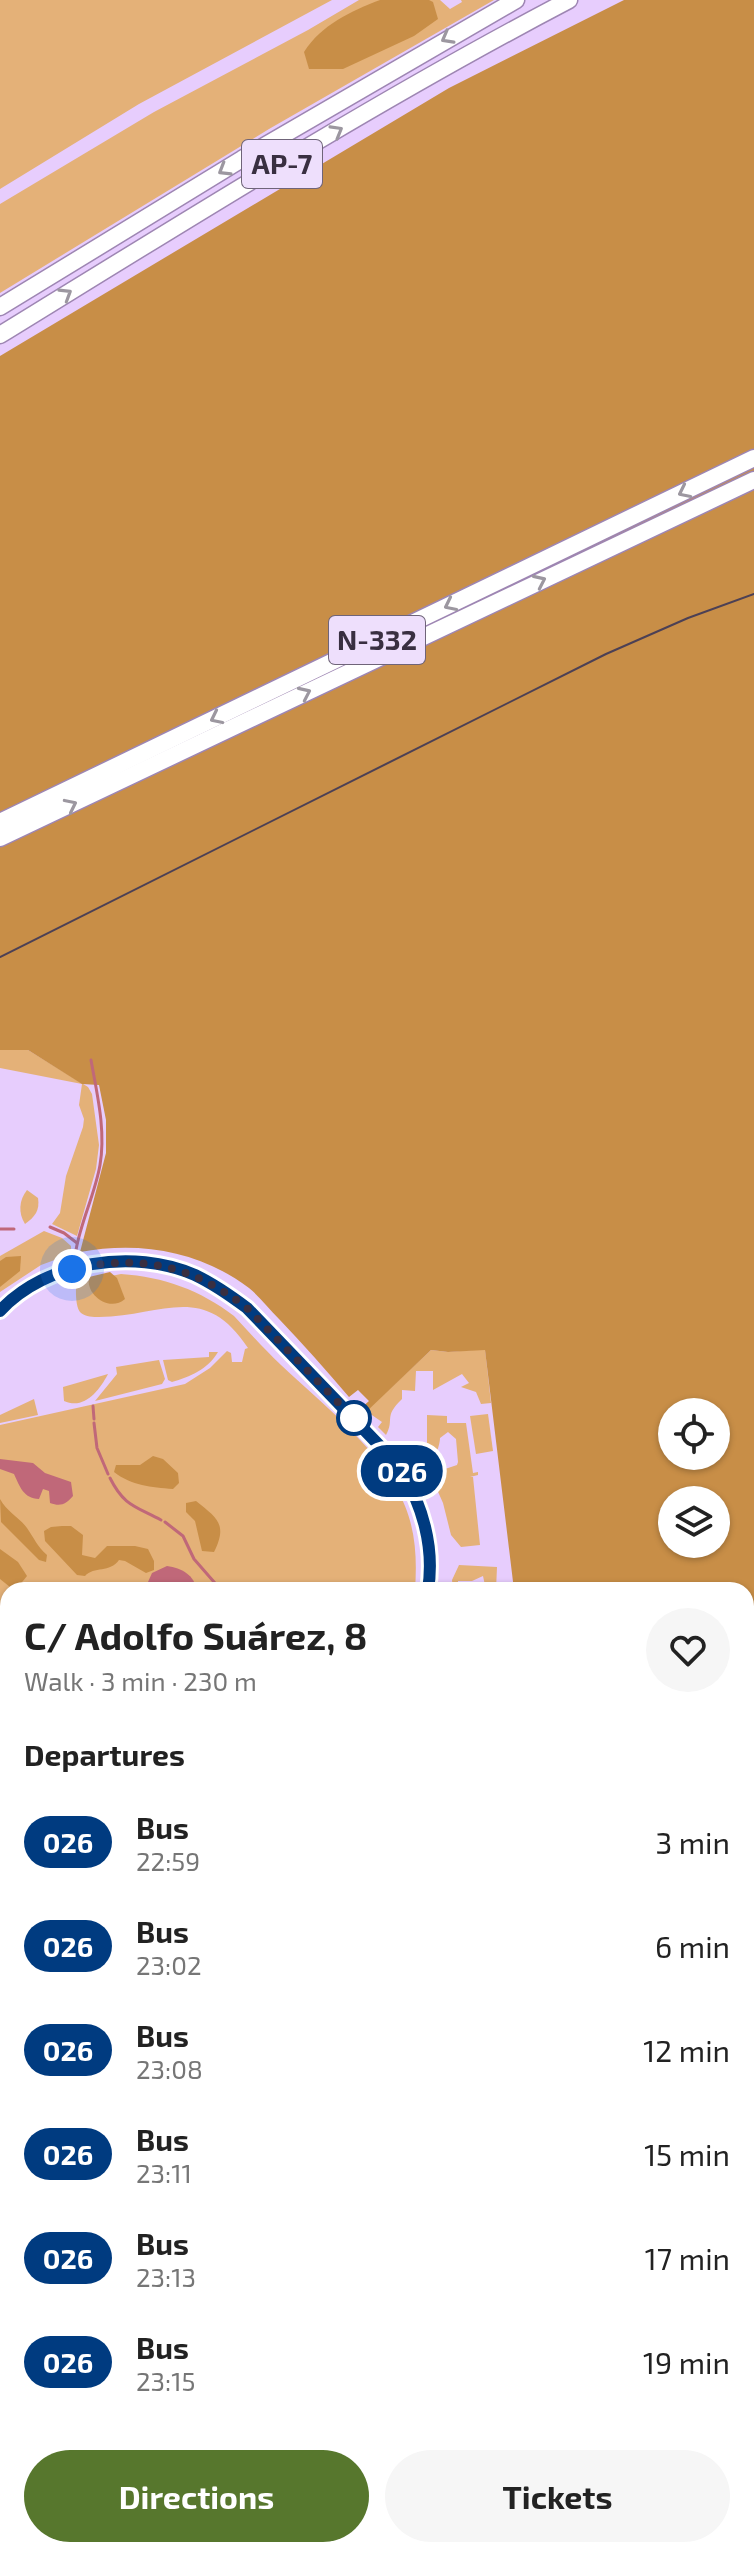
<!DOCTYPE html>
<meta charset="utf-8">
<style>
:root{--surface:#fff;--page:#f6f6f6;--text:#222;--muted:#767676;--accent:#57772d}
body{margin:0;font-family:"Exo 2",sans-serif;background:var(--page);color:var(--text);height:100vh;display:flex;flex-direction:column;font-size:30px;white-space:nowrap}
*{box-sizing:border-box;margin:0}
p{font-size:26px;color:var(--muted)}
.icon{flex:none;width:44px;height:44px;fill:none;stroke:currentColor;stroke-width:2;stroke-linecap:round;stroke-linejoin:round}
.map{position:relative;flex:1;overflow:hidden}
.side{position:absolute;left:0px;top:1582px;width:754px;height:976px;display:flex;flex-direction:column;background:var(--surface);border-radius:24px 24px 0 0;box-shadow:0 2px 6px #0004}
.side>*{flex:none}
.badge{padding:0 16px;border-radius:26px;font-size:28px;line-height:52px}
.tools{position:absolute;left:658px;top:1398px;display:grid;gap:16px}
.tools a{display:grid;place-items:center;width:72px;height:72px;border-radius:50%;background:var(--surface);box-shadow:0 2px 6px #0004;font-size:40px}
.you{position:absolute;width:40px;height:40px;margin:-20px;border:6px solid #fff;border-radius:50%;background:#1a73e8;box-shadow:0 0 0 12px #1a73e833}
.map>.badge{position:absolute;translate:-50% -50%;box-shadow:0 0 0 4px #fff}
h2{padding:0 24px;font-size:30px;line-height:72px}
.round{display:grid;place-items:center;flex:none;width:84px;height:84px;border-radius:42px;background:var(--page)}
.headline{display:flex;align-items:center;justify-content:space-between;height:136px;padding:0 24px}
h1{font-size:38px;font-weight:700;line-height:60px}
.cta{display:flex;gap:16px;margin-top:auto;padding:16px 24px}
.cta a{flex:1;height:92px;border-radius:48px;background:var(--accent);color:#fff;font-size:32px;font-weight:700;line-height:92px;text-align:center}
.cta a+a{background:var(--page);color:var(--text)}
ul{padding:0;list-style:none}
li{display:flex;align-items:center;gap:24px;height:104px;padding:0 24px}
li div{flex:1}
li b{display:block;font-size:30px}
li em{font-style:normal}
li .badge{min-width:88px;font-weight:700;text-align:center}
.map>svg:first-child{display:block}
.green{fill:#e4b178;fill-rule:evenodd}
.forest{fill:#c88e47;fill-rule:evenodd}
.water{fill:#c06879}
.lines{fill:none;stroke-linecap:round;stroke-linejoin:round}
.stream{stroke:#c06879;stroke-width:3}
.minor-casing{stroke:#9e86b3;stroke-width:13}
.major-casing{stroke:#9e86b3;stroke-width:17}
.highway-casing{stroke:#9e86b3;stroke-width:19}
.minor{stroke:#fff;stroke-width:10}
.major{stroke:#fff;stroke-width:14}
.highway{stroke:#fff;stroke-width:16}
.tram{stroke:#4c4055;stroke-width:2}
.oneway{stroke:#9c97a0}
.line-casing{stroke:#fff;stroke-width:18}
.line{stroke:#003b80;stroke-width:12}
.walk{stroke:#392f41;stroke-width:8;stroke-dasharray:0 14.4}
.stop-dot{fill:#fff;stroke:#003b80;stroke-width:4}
.labels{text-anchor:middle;stroke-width:8;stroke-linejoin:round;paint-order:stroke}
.shield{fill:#eedffc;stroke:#6f6479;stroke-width:2}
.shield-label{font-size:28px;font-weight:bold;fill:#392f41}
</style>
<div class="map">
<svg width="754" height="2558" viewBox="0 0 754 2558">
<rect width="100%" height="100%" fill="#e7cdfd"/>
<g class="green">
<path d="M0 0H332L139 104 0 189Z"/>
<path d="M359 0H440L450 9 462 2 461 0H494L269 129 0 293V204L154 112 308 30Z"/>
<path d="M0 1050H28L88 1087 92 1094 99 1145 96 1169 77 1236 52 1224 60 1213 66 1176 83 1127 84 1119 79 1105 82 1084 0 1068Z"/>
<path d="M27 1190 38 1198C40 1210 35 1217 25 1224 18 1213 19 1200 27 1190Z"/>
<path d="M44 1231 62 1238 71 1246V1254L41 1265 0 1292V1256Z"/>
<path d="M121 1274C164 1277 200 1290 234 1316 249 1332 264 1349 281 1365 321 1403 385 1453 405 1506 416 1533 417 1561 415 1590H8V1633L0 1630V1425L185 1384 210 1368 227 1351 231 1353 232 1362H242L245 1349 248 1348C204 1281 163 1316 99 1317 93 1317 86 1317 81 1313 75 1307 76 1292 76 1283Z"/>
<path d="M485 1349 491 1403 481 1404 476 1392 461 1387 469 1383 462 1374 433 1390V1371H416L415 1391 402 1390V1399C383 1417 395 1419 386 1435L378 1427 382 1422 366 1411 431 1350 448 1352Z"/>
<path d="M209 1352H218C208 1369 190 1377 172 1382L168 1380 163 1360 209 1357Z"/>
<path d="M159 1360 165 1379 162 1384 95 1401 117 1374 116 1367Z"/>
<path d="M108 1374C99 1391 84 1410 64 1401L63 1387Z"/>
<path d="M34 1399 38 1415 0 1423V1415Z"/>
<path d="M488 1414 493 1451 476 1454 470 1416Z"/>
<path d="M427 1415 447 1416V1423H466L473 1473 478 1472V1475L470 1477H473L480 1545 461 1547 451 1535 443 1503 427 1467ZM448 1432 456 1439 458 1462 457 1465 439 1471C430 1461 440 1449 440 1438Z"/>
<path d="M459 1565 497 1567 496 1590H486L483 1576 472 1581H458V1590H453L452 1580Z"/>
<path d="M0 1732H8V1890L0 1891Z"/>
<path d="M0 2069 8 2071V2155L0 2160Z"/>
<path d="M746 2192 754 2199V2409L746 2415Z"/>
<path d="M0 2307 5 2318 8 2317V2494L0 2497Z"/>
<path d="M746 2453 754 2459V2502L750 2535 746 2536Z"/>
<path d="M609 2550H688L655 2558H623L620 2553Z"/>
</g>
<g class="forest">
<path d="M380 0H429L433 2 438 19 414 36 343 69H309L304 52C321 25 351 11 380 0Z"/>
<path d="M624 0H754V2076L746 2081V1590H514L485 1350 448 1352 431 1350 364 1414 360 1409 369 1401 358 1390 349 1397C326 1370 303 1344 279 1319 269 1309 260 1297 249 1288 200 1251 140 1241 80 1252L106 1153V1120L99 1085 82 1084 28 1050H0V356L449 88ZM672 1412H716V1456H672ZM672 1500H716V1544H672Z"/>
<path d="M21 1256 20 1271 0 1287V1261L6 1257Z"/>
<path d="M110 1272 117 1278 125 1299C109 1313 85 1294 89 1277Z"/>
<path d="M153 1456 163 1459 178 1473 179 1483 173 1489C151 1487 132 1486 114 1472L116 1465H140Z"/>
<path d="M0 1499C7 1512 19 1517 27 1528 34 1538 37 1546 47 1555L46 1562 39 1560 1 1522Z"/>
<path d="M196 1501C217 1518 228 1524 214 1552L202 1551 195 1521 186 1512V1503Z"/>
<path d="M62 1526H71L83 1535 82 1555 95 1558 107 1546H135L148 1549 154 1561V1570L146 1573 125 1561 119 1560C110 1573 94 1566 85 1576L77 1575 45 1541 44 1531 51 1527Z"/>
<path d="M0 1549 18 1562 27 1576 18 1587H10L0 1579Z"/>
</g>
<g class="water">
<path d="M0 1459 33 1463 45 1473 71 1482 73 1496C66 1504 61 1507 50 1503L49 1491 43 1489 39 1499C23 1498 20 1487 14 1474L0 1469Z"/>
<path d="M167 1566C182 1568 194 1575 197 1590H152L148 1582 152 1573Z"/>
</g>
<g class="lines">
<g class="stream">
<path d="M50 1227 64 1233 77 1243"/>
<path d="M0 1229H14"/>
<path d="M76 1250C81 1221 95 1194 100 1165 106 1130 97 1094 91 1060"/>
<path d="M93 1406 94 1419"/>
<path d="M94 1423 97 1448 108 1474"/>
<path d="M110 1478C124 1506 135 1506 161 1520"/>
<path d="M165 1522 183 1536 194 1559 221 1590"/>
</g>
<defs>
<g id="minor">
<path d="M0 1311C46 1261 134 1248 195 1275 214 1284 231 1295 247 1308L401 1468C422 1506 435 1547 428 1590"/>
<path d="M0 1649 8 1653"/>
<path d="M0 2220 8 2239"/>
<path d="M746 2439 754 2435"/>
<path d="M0 2530 8 2531"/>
<path d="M80 2550 95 2558"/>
<path d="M125 2550 127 2558"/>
<path d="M543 2550 551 2558"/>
<path d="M205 2558 237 2550"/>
</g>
<g id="major">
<path d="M746 2103 754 2097"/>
<path d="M746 2172 754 2178"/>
<path d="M0 2177 8 2176"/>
<path d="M0 2190 8 2189"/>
</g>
<g id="highway">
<path d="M0 307 242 159 516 0"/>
<path d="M0 335C187 220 374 102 569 0"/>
<path d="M0 822 754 458"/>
<path d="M0 838 754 480"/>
</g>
</defs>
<use href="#minor" class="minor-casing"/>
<use href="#major" class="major-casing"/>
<use href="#highway" class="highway-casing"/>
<use href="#minor" class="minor"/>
<use href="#major" class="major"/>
<use href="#highway" class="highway"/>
<path class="tram" d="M0 957 606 654 688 618 754 594"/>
</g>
<defs><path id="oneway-chevron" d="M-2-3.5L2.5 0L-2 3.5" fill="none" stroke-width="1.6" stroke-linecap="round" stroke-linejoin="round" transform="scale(2)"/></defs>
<g class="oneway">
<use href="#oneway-chevron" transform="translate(447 38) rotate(151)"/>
<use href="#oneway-chevron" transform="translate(337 131) rotate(-30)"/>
<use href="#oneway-chevron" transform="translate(224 170) rotate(149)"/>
<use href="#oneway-chevron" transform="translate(66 294) rotate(-32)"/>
<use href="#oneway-chevron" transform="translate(684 492) rotate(154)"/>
<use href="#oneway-chevron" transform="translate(540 581) rotate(-25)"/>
<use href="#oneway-chevron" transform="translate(450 605) rotate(154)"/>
<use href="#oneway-chevron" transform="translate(305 693) rotate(-25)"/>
<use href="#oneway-chevron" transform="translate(216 718) rotate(154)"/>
<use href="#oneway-chevron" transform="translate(71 805) rotate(-26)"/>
</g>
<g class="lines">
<defs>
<path id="line" d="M0 1311C46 1261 134 1248 195 1275 214 1284 231 1296 247 1308L401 1468C422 1506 435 1546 428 1590"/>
</defs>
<use href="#line" class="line-casing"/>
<use href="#line" class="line"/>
<path class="walk" d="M72 1269C140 1254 192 1265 247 1308L360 1425 354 1418"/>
</g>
<circle class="stop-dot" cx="354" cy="1418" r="16"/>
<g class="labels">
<g class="shield">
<rect x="242" y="140" width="80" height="48" rx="6"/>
<rect x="329" y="616" width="96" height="48" rx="6"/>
</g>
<g class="shield-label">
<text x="282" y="174">AP-7</text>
<text x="377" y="650">N-332</text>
</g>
</g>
</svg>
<div class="tools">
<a><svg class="icon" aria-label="locate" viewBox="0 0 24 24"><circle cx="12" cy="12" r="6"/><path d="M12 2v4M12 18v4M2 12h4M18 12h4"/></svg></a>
<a><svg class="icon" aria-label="layers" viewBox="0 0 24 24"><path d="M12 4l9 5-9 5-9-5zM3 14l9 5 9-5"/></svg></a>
</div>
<div class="you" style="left:72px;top:1269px"></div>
<b class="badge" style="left:402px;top:1471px;background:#003b80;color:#fff">026</b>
<section class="side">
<div class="headline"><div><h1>C/ Adolfo Suárez, 8</h1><p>Walk · 3 min · 230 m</p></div><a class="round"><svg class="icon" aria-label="heart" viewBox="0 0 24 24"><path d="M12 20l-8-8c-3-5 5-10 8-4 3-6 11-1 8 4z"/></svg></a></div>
<h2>Departures</h2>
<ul>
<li><span class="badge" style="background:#003b80;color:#fff">026</span><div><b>Bus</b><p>22:59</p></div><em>3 min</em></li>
<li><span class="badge" style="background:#003b80;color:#fff">026</span><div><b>Bus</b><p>23:02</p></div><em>6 min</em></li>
<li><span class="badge" style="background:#003b80;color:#fff">026</span><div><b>Bus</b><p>23:08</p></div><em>12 min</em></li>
<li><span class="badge" style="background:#003b80;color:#fff">026</span><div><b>Bus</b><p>23:11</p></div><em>15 min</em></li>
<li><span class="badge" style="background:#003b80;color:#fff">026</span><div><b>Bus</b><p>23:13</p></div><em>17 min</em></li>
<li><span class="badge" style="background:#003b80;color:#fff">026</span><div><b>Bus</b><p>23:15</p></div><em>19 min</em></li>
</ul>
<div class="cta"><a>Directions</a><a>Tickets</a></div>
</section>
</div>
